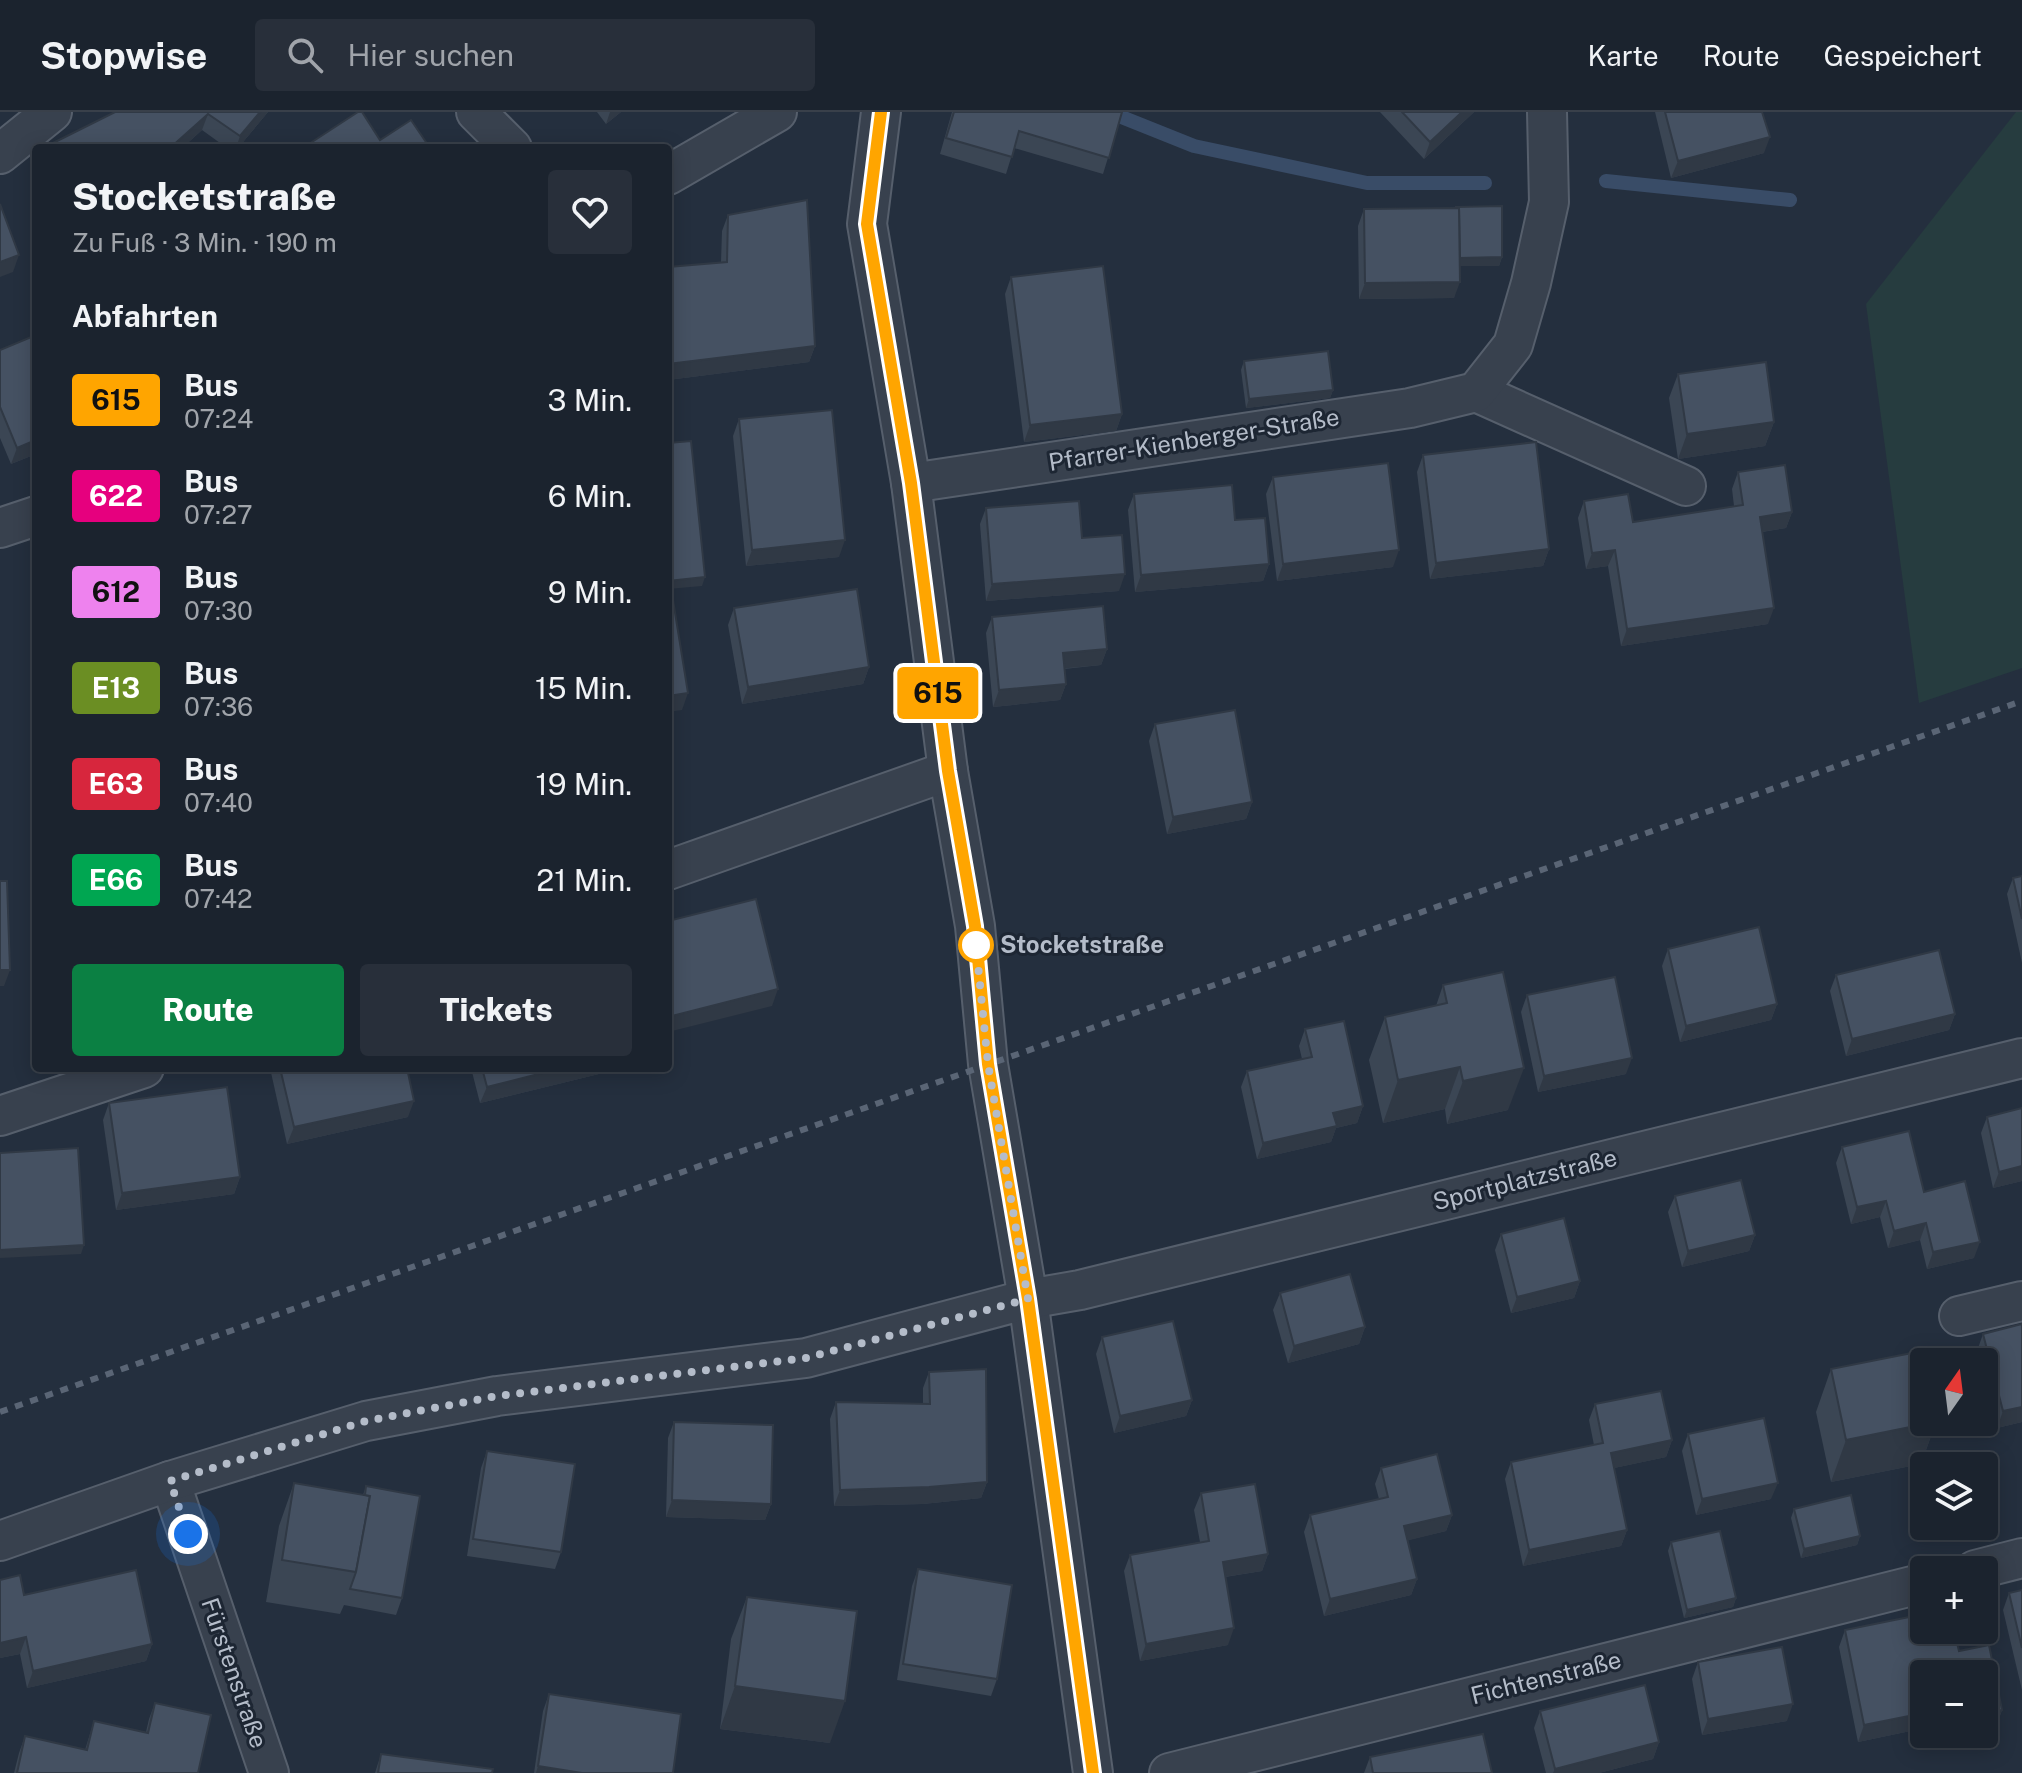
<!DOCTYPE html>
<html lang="de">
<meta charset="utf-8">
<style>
:root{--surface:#1b232e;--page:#282f3a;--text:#f1f3f6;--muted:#a0a4aa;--line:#39404a;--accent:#0b8043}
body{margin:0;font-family:"Public Sans",sans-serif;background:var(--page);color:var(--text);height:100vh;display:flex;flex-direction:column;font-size:30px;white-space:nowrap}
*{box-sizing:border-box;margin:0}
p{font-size:26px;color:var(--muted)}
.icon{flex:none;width:44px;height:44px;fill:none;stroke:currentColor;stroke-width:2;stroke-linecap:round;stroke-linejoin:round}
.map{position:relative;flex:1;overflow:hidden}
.side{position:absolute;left:32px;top:32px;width:640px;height:928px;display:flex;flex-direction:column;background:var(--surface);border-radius:8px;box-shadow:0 4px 20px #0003,0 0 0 2px var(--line)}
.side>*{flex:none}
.badge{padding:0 16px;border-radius:6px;font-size:28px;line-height:52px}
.needle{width:52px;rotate:14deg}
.buttons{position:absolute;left:1910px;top:1236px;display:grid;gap:16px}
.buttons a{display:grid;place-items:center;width:88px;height:88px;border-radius:8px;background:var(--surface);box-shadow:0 4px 20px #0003,0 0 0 2px var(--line);font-size:40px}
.you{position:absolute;width:40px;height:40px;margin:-20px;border:6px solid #fff;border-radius:50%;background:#1a73e8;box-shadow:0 0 0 12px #1a73e833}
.map>.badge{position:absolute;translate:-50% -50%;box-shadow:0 0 0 4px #fff}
h2{padding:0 40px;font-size:30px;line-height:72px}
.round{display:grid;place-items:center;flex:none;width:84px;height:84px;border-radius:8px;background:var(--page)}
.overview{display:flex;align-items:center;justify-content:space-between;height:136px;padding:0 40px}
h1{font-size:38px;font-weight:800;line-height:60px}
.cta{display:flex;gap:16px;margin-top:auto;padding:16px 40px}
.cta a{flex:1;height:92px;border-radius:8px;background:var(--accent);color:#fff;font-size:32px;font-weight:800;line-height:92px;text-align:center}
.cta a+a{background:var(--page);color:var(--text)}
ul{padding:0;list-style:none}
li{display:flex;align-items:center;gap:24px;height:96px;padding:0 40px}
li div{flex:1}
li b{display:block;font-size:30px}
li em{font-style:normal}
li .badge{min-width:88px;font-weight:700;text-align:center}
header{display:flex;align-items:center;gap:48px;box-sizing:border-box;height:112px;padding:0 40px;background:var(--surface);border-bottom:2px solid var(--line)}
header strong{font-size:38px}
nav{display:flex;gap:44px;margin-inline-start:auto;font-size:28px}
.search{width:560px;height:72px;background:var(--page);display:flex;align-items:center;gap:20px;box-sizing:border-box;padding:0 28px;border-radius:8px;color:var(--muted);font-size:30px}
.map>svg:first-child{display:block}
.green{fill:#263c3f}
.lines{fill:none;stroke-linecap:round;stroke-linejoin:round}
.stream{stroke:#394c67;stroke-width:14}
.minor-casing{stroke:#565f6c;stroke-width:42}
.minor{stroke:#38414e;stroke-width:38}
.rail{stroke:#5a6575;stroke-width:6;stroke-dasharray:8 8;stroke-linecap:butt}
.wall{fill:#3b4654}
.shaded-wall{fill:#303945}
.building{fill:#455162;stroke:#303945;stroke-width:2}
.line-casing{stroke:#fff;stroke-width:18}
.line{stroke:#ffa500;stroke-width:12}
.walk{stroke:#b4bcc9;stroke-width:8;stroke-dasharray:0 14.4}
.stop-dot{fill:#fff;stroke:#ffa500;stroke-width:4}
.labels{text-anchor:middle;stroke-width:6;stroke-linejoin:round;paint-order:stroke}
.street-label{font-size:24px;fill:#b4bcc9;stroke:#1d2633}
.stop-label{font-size:24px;font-weight:bold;fill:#b4bcc9;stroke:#1d2633;text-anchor:start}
</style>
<header>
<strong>Stopwise</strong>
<div class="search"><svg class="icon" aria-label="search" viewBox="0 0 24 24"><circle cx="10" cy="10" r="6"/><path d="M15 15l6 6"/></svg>Hier suchen</div>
<nav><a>Karte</a><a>Route</a><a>Gespeichert</a></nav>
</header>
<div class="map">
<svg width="2022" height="1661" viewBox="0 0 2022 1661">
<rect width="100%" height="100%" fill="#242f3e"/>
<path class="green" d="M2016 0H2022V556L1919 591 1866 192Z"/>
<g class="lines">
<g class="stream">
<path d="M1109 0 1194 34 1367 71H1485"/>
<path d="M1606 69 1790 88"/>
</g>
<defs>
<g id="minor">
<path d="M476 0 512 36"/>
<path d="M881 0 867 112 911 371 948 659 975 814 988 952 1028 1187 1093 1661"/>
<path d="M0 42 52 0"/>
<path d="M668 63 777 0"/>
<path d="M1476 280 1686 374"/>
<path d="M911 371 1410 296 1476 280 1513 233 1531 171 1549 90 1547 0"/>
<path d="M0 416 36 404"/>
<path d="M668 758 948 659"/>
<path d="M0 1004 144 956"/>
<path d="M1959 1204 2022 1189"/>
<path d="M170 1369 269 1661"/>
<path d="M0 1429 170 1369 366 1309 497 1284 806 1246 1028 1187 1080 1178 2022 946"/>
<path d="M1975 1458 2022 1446"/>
<path d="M1169 1661 1924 1471"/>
</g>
</defs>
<use href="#minor" class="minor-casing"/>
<use href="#minor" class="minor"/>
<path class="rail" d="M0 1300 2022 589"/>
</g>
<g class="wall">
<path d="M115 0H268L238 36H227L202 18 182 36H43Z"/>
<path d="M597 0H621L606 12Z"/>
<path d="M952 0H1122L1103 62 1014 36 1006 62 940 42Z"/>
<path d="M1380 0H1474L1424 47Z"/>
<path d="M1655 0H1762L1764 41 1671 66Z"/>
<path d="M1364 97 1502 145 1499 154H1460L1454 186 1359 187 1358 114Z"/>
<path d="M728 103 815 234 809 250 668 268V155L721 150 722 119Z"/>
<path d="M1011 165 1122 302 1116 319 1024 330 1005 182Z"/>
<path d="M36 223V342L11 352 0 326V238Z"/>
<path d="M1244 249 1333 278 1330 286 1246 296 1241 258Z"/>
<path d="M1678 262 1774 310 1765 334 1678 347 1669 286Z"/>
<path d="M739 307 839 445 746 454 733 324Z"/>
<path d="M1423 343 1549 437 1543 454 1430 467 1417 360Z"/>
<path d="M1738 360 1792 400 1786 416 1762 420 1768 512 1621 534 1608 454 1586 457 1578 406 1584 389 1633 410 1734 394 1732 377Z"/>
<path d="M1273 365 1393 455 1277 469 1266 382Z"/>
<path d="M1134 382 1235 408 1269 452 1263 469 1135 480 1128 398Z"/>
<path d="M986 396 1082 426 1119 479 986 489 980 412Z"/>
<path d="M734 496 869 555 863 572 742 592 728 513Z"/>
<path d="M36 499V534L34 506Z"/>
<path d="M992 505 1107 537 1101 553 1064 557 1066 572 1060 588 993 595 986 521Z"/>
<path d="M1155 612 1252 690 1246 707 1167 722 1149 629Z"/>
<path d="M2022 764V851L2007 782 2013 766Z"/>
<path d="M1668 837 1777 892 1771 908 1680 930 1662 854Z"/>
<path d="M1836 863 1955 902 1949 918 1846 944 1830 879Z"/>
<path d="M1443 873 1508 998 1447 1012 1445 997 1383 1011 1369 948 1385 905 1436 894Z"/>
<path d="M1527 883 1626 962 1538 980 1521 900Z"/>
<path d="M1305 917 1363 994 1357 1011 1336 1016 1331 1030 1257 1047 1241 975 1247 959 1302 947 1299 934Z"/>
<path d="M270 956H407L408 1005 287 1032Z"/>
<path d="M471 956H605L603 961 480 991Z"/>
<path d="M109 991 240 1065 234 1082 116 1098 103 1008Z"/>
<path d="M2022 996V1069L1993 1076 1981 1021 1987 1005Z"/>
<path d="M1842 1035 1924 1080 1974 1146 1927 1157 1920 1128 1888 1136 1880 1105 1851 1112 1836 1051Z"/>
<path d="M1675 1084 1755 1123 1749 1139 1682 1155 1668 1100Z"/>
<path d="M1501 1122 1580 1169 1574 1186 1511 1201 1495 1138Z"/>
<path d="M1280 1181 1365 1215 1359 1232 1288 1251 1273 1198Z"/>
<path d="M1983 1222 2022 1310 1997 1316 1984 1266V1250H1980L1977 1239Z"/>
<path d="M1102 1225 1192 1288 1186 1304 1114 1321 1096 1242Z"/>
<path d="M1831 1257 1936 1310 1921 1352 1831 1370 1816 1300Z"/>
<path d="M929 1260 987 1370 981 1386 923 1392 834 1394 830 1307 836 1290 923 1292V1276Z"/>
<path d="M1595 1292 1672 1328 1666 1345 1614 1356 1627 1418 1621 1434 1523 1454 1505 1367 1511 1350 1594 1333 1589 1308Z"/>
<path d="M674 1310 771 1392 765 1408 666 1405 668 1326Z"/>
<path d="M1688 1322 1771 1387 1696 1403 1682 1339Z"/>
<path d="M487 1339 561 1440 555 1457 467 1444 481 1356Z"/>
<path d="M1381 1356 1452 1403 1446 1419 1408 1428 1417 1467 1411 1483 1324 1504 1304 1420 1310 1403 1379 1387 1375 1372Z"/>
<path d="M294 1371 363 1383 366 1374 402 1486 396 1503 344 1493 340 1502 266 1490 279 1414Z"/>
<path d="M1201 1381 1268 1442 1262 1459 1225 1465 1228 1533 1140 1549 1124 1459 1130 1443 1200 1430 1194 1398Z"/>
<path d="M1794 1397 1860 1424 1857 1433 1801 1446 1791 1406Z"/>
<path d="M1671 1430 1736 1486 1733 1495 1684 1506 1668 1439Z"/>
<path d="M918 1457 997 1567 991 1584 897 1568 912 1474Z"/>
<path d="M2022 1478V1578L2003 1498 2009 1481Z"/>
<path d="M24 1483 152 1532 146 1549 27 1576 20 1542 0 1546Z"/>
<path d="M747 1485 830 1631 720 1617 731 1527Z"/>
<path d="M1924 1502V1518H1954L1959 1539 1989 1533 2002 1598 1996 1615 1984 1617V1562H1924V1580H1922L1924 1590V1607L1920 1617 1858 1630 1839 1535 1845 1518Z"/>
<path d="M1698 1550 1787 1609 1702 1623 1692 1567Z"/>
<path d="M549 1582 673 1661H534L543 1599Z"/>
<path d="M155 1591 198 1661H14L19 1641 25 1624 85 1638 94 1609 146 1620 149 1607Z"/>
<path d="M1540 1599 1659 1630 1653 1647 1599 1661H1546L1534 1616Z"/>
<path d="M381 1642 492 1661H375Z"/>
<path d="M1370 1645 1492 1661H1364Z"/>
</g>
<g class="shaded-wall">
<path d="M260 0H268L238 36H236L240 24Z"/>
<path d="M610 0H621L606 12Z"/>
<path d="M1462 0H1474L1424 47 1430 30Z"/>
<path d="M208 2 202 18 182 36H170Z"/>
<path d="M1770 25 1764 41 1671 66 1678 49Z"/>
<path d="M19 143 13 160 0 165V150Z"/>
<path d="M1502 145 1499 154H1453L1456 146Z"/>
<path d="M1460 170 1454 186 1359 187 1365 171Z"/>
<path d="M815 234 809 250 668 268V252Z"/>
<path d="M1333 278 1330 286 1246 296 1249 287Z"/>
<path d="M1122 302 1116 319 1024 330 1030 313Z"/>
<path d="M1774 310 1765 334 1678 347 1687 322Z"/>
<path d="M36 328V342L11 352 17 336Z"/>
<path d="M1792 400 1786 416 1754 421 1760 405Z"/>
<path d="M845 428 839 445 746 454 752 438Z"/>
<path d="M1549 437 1543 454 1430 467 1436 451Z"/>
<path d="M1399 438 1393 455 1277 469 1283 452Z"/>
<path d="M1615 438 1608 454 1586 457 1592 441Z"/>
<path d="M1269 452 1263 469 1135 480 1141 463Z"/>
<path d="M1125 462 1119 479 986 489 992 472Z"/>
<path d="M705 465 702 474 668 477V469Z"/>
<path d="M1774 496 1768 512 1621 534 1627 517Z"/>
<path d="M1107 537 1101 553 1057 557 1063 541Z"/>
<path d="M869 555 863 572 742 592 748 575Z"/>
<path d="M1066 572 1060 588 993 595 999 578Z"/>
<path d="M688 581 682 598 668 600V584Z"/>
<path d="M1252 690 1246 707 1167 722 1173 705Z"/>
<path d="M0 858H10L4 874H0Z"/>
<path d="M778 877 772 894 668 920V905Z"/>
<path d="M1777 892 1771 908 1680 930 1686 914Z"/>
<path d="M1955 902 1949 918 1846 944 1852 927Z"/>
<path d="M1632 946 1626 962 1538 980 1544 964Z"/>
<path d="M1460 955 1445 997 1383 1011 1398 968Z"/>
<path d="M562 956H605L603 961 480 991 487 975Z"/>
<path d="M1524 956 1508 998 1447 1012 1463 969Z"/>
<path d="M414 989 408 1005 287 1032 294 1015Z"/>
<path d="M1363 994 1357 1011 1336 1016 1331 1030 1257 1047 1263 1031 1333 1001Z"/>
<path d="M2022 1054V1069L1993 1076 1999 1060Z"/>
<path d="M240 1065 234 1082 116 1098 122 1081Z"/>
<path d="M1886 1089 1880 1105 1851 1112 1857 1095Z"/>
<path d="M1926 1111 1920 1128 1888 1136 1894 1119Z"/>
<path d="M1755 1123 1749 1139 1682 1155 1688 1139Z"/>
<path d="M1980 1130 1974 1146 1927 1157 1933 1140Z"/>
<path d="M84 1133 81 1142 0 1146V1138Z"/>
<path d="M1580 1169 1574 1186 1511 1201 1517 1185Z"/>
<path d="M1365 1215 1359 1232 1288 1251 1294 1234Z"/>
<path d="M1192 1288 1186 1304 1114 1321 1120 1304Z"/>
<path d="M2022 1295V1310L1997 1316 2003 1299Z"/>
<path d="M1936 1310 1921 1352 1831 1370 1846 1328Z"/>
<path d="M1672 1328 1666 1345 1605 1358 1611 1341Z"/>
<path d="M987 1370 981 1386 923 1392 834 1394 840 1378Z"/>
<path d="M1778 1371 1771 1387 1696 1403 1702 1387Z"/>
<path d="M672 1388 771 1392 765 1408 666 1405Z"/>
<path d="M1452 1403 1446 1419 1398 1431 1404 1414Z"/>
<path d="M1627 1418 1621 1434 1523 1454 1529 1438Z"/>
<path d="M1860 1424 1857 1433 1801 1446 1804 1437Z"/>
<path d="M1268 1442 1262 1459 1217 1466 1223 1450Z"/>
<path d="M1417 1467 1411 1483 1324 1504 1330 1487Z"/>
<path d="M1736 1486 1733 1495 1684 1506 1687 1498Z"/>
<path d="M1234 1516 1228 1533 1140 1549 1146 1532Z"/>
<path d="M26 1525 20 1542 0 1546V1531Z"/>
<path d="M152 1532 146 1549 27 1576 33 1559Z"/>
<path d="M1924 1564V1580L1913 1582 1919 1565Z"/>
<path d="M735 1574 845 1589 830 1631 720 1617Z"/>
<path d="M1793 1592 1787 1609 1702 1623 1708 1607Z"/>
<path d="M2002 1598 1996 1615 1984 1617V1601Z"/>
<path d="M1924 1601V1607L1920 1617 1858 1630 1864 1613Z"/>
<path d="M1659 1630 1653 1647 1599 1661H1553L1555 1657Z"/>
<path d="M538 1654 582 1661H536Z"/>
</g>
<g class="building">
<path d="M115 0H260L240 24 208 2 170 36H43Z"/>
<path d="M358 0H362L380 28 411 8 430 36H316L312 30Z"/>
<path d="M954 0H1122L1109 46 1019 19 1012 45 946 26Z"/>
<path d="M1402 0H1462L1430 30Z"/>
<path d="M1665 0H1762L1770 25 1678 49Z"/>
<path d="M807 88 815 234 668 252V155L727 150 728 103Z"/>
<path d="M0 92 19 143 0 150Z"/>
<path d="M1502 94V145L1460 146 1459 96H1456V95Z"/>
<path d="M1459 96 1460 170 1365 171 1364 97Z"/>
<path d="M1103 154 1122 302 1030 313 1011 165Z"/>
<path d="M36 223V328L17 336 0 295V238Z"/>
<path d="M1328 239 1333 278 1249 287 1244 249Z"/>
<path d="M1766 250 1774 310 1687 322 1678 262Z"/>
<path d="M832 298 845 428 752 438 739 307Z"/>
<path d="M691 329 705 465 668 469V331Z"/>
<path d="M1536 330 1549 437 1436 451 1423 343Z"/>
<path d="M1388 351 1399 438 1283 452 1273 365Z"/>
<path d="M1785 353 1792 400 1760 405 1774 496 1627 517 1615 438 1592 441 1584 389 1628 382 1633 410 1743 393 1738 360Z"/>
<path d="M1232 373 1235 408 1265 406 1269 452 1141 463 1134 382Z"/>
<path d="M1079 389 1082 426 1122 423 1125 462 992 472 986 396Z"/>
<path d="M857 477 869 555 748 575 734 496Z"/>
<path d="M673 488 688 581 668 584V489Z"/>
<path d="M1103 494 1107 537 1063 541 1066 572 999 578 992 505Z"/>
<path d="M1235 598 1252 690 1173 705 1155 612Z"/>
<path d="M2022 764V807L2013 766Z"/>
<path d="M0 769H7L10 858H0Z"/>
<path d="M756 787 778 877 668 905V809Z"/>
<path d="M1759 815 1777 892 1686 914 1668 837Z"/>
<path d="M1939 838 1955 902 1852 927 1836 863Z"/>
<path d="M1503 860 1524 956 1463 969 1460 955 1398 968 1385 905 1447 891 1443 873Z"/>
<path d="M1615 865 1632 946 1544 964 1527 883Z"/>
<path d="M1344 909 1363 994 1333 1001 1337 1014 1263 1031 1247 959 1312 945 1305 917Z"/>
<path d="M280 956H407L414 989 294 1015Z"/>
<path d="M482 956H562L487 975Z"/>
<path d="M227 975 240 1065 122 1081 109 991Z"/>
<path d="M2022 996V1054L1999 1060 1987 1005Z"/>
<path d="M1909 1019 1924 1080 1965 1069 1980 1130 1933 1140 1926 1111 1894 1119 1886 1089 1857 1095 1842 1035Z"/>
<path d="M78 1036 84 1133 0 1138V1041Z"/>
<path d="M1741 1068 1755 1123 1688 1139 1675 1084Z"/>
<path d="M1564 1106 1580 1169 1517 1185 1501 1122Z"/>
<path d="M1350 1162 1365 1215 1294 1234 1280 1181Z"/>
<path d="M1173 1209 1192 1288 1120 1304 1102 1225Z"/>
<path d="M2022 1212V1295L2003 1299 1983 1222Z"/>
<path d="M1922 1239 1924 1250V1310H1935L1846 1328 1831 1257Z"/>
<path d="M986 1257 987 1370 929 1375 840 1378 836 1290 930 1292 929 1260Z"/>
<path d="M1661 1279 1672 1328 1611 1341 1627 1418 1529 1438 1511 1350 1603 1331 1595 1292Z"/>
<path d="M1764 1306 1778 1371 1702 1387 1688 1322Z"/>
<path d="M674 1310 773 1313 771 1392 672 1388Z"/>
<path d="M487 1339 575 1352 561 1440 473 1427Z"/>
<path d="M1437 1342 1452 1403 1404 1414 1417 1467 1330 1487 1310 1403 1388 1385 1381 1356Z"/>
<path d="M294 1371 370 1384 356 1460 282 1448Z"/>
<path d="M1255 1372 1268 1442 1223 1450 1234 1516 1146 1532 1130 1443 1209 1429 1201 1381Z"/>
<path d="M366 1374 420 1384 402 1486 350 1477 356 1460 370 1384 365 1383Z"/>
<path d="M1851 1383 1860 1424 1804 1437 1794 1397Z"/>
<path d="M1720 1419 1736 1486 1687 1498 1671 1430Z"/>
<path d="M918 1457 1012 1473 997 1567 903 1552Z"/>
<path d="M136 1458 152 1532 33 1559 26 1525 0 1531V1468L20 1463 24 1483Z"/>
<path d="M2022 1478V1536L2009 1481Z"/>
<path d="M747 1485 857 1499 845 1589 735 1574Z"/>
<path d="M1924 1502V1518H1954L1959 1539 1989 1533 2002 1598 1984 1601V1562H1948L1947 1560 1935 1562H1924V1564L1919 1565 1924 1590V1601L1864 1613 1845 1518Z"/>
<path d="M1782 1535 1793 1592 1708 1607 1698 1550Z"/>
<path d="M1645 1573 1659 1630 1555 1657 1540 1599Z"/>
<path d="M549 1582 681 1602 673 1661H582L538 1654Z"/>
<path d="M155 1591 211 1603 198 1661H17L25 1624 87 1638 94 1609 148 1621Z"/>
<path d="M1483 1622 1492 1661H1373L1370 1645Z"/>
<path d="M381 1642 493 1657 492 1661H378Z"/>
</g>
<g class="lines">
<defs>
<path id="line" d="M881 0 867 112 911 371 948 659 975 814 988 952 1028 1187 1093 1661"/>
</defs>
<use href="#line" class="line-casing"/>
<use href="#line" class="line"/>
<path class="walk" d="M188 1422 170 1369 366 1309 497 1284 806 1246 1028 1187 988 952 976 833"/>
</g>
<circle class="stop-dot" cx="976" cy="833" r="16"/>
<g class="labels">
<g class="street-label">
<text transform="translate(1194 328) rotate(-9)" y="8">Pfarrer-Kienberger-Straße</text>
<text transform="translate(1525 1068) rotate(-14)" y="8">Sportplatzstraße</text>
<text transform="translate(234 1561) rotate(71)" y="8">Fürstenstraße</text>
<text transform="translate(1546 1566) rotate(-14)" y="8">Fichtenstraße</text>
</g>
<g class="stop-label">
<text x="1000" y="841">Stocketstraße</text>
</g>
</g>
</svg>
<div class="buttons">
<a><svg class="needle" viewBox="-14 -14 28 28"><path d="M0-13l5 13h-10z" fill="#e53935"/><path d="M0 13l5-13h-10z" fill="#a0a4aa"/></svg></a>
<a><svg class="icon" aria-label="layers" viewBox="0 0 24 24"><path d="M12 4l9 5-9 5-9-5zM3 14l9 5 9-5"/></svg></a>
<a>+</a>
<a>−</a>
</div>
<div class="you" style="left:188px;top:1422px"></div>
<b class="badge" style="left:938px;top:581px;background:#ffa500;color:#111">615</b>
<section class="side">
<div class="overview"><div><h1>Stocketstraße</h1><p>Zu Fuß · 3 Min. · 190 m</p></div><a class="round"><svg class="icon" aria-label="heart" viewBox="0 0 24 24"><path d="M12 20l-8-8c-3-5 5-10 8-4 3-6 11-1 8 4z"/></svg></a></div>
<h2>Abfahrten</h2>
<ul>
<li><span class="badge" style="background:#ffa500;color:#111">615</span><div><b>Bus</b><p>07:24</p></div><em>3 Min.</em></li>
<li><span class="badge" style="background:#e6007e;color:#fff">622</span><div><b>Bus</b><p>07:27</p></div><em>6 Min.</em></li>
<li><span class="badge" style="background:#ee82ee;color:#111">612</span><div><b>Bus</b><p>07:30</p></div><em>9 Min.</em></li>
<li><span class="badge" style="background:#6b8e23;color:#fff">E13</span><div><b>Bus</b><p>07:36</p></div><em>15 Min.</em></li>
<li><span class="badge" style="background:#d7263d;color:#fff">E63</span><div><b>Bus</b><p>07:40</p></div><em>19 Min.</em></li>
<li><span class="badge" style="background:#00a651;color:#fff">E66</span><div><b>Bus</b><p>07:42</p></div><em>21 Min.</em></li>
</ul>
<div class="cta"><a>Route</a><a>Tickets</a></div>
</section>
</div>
